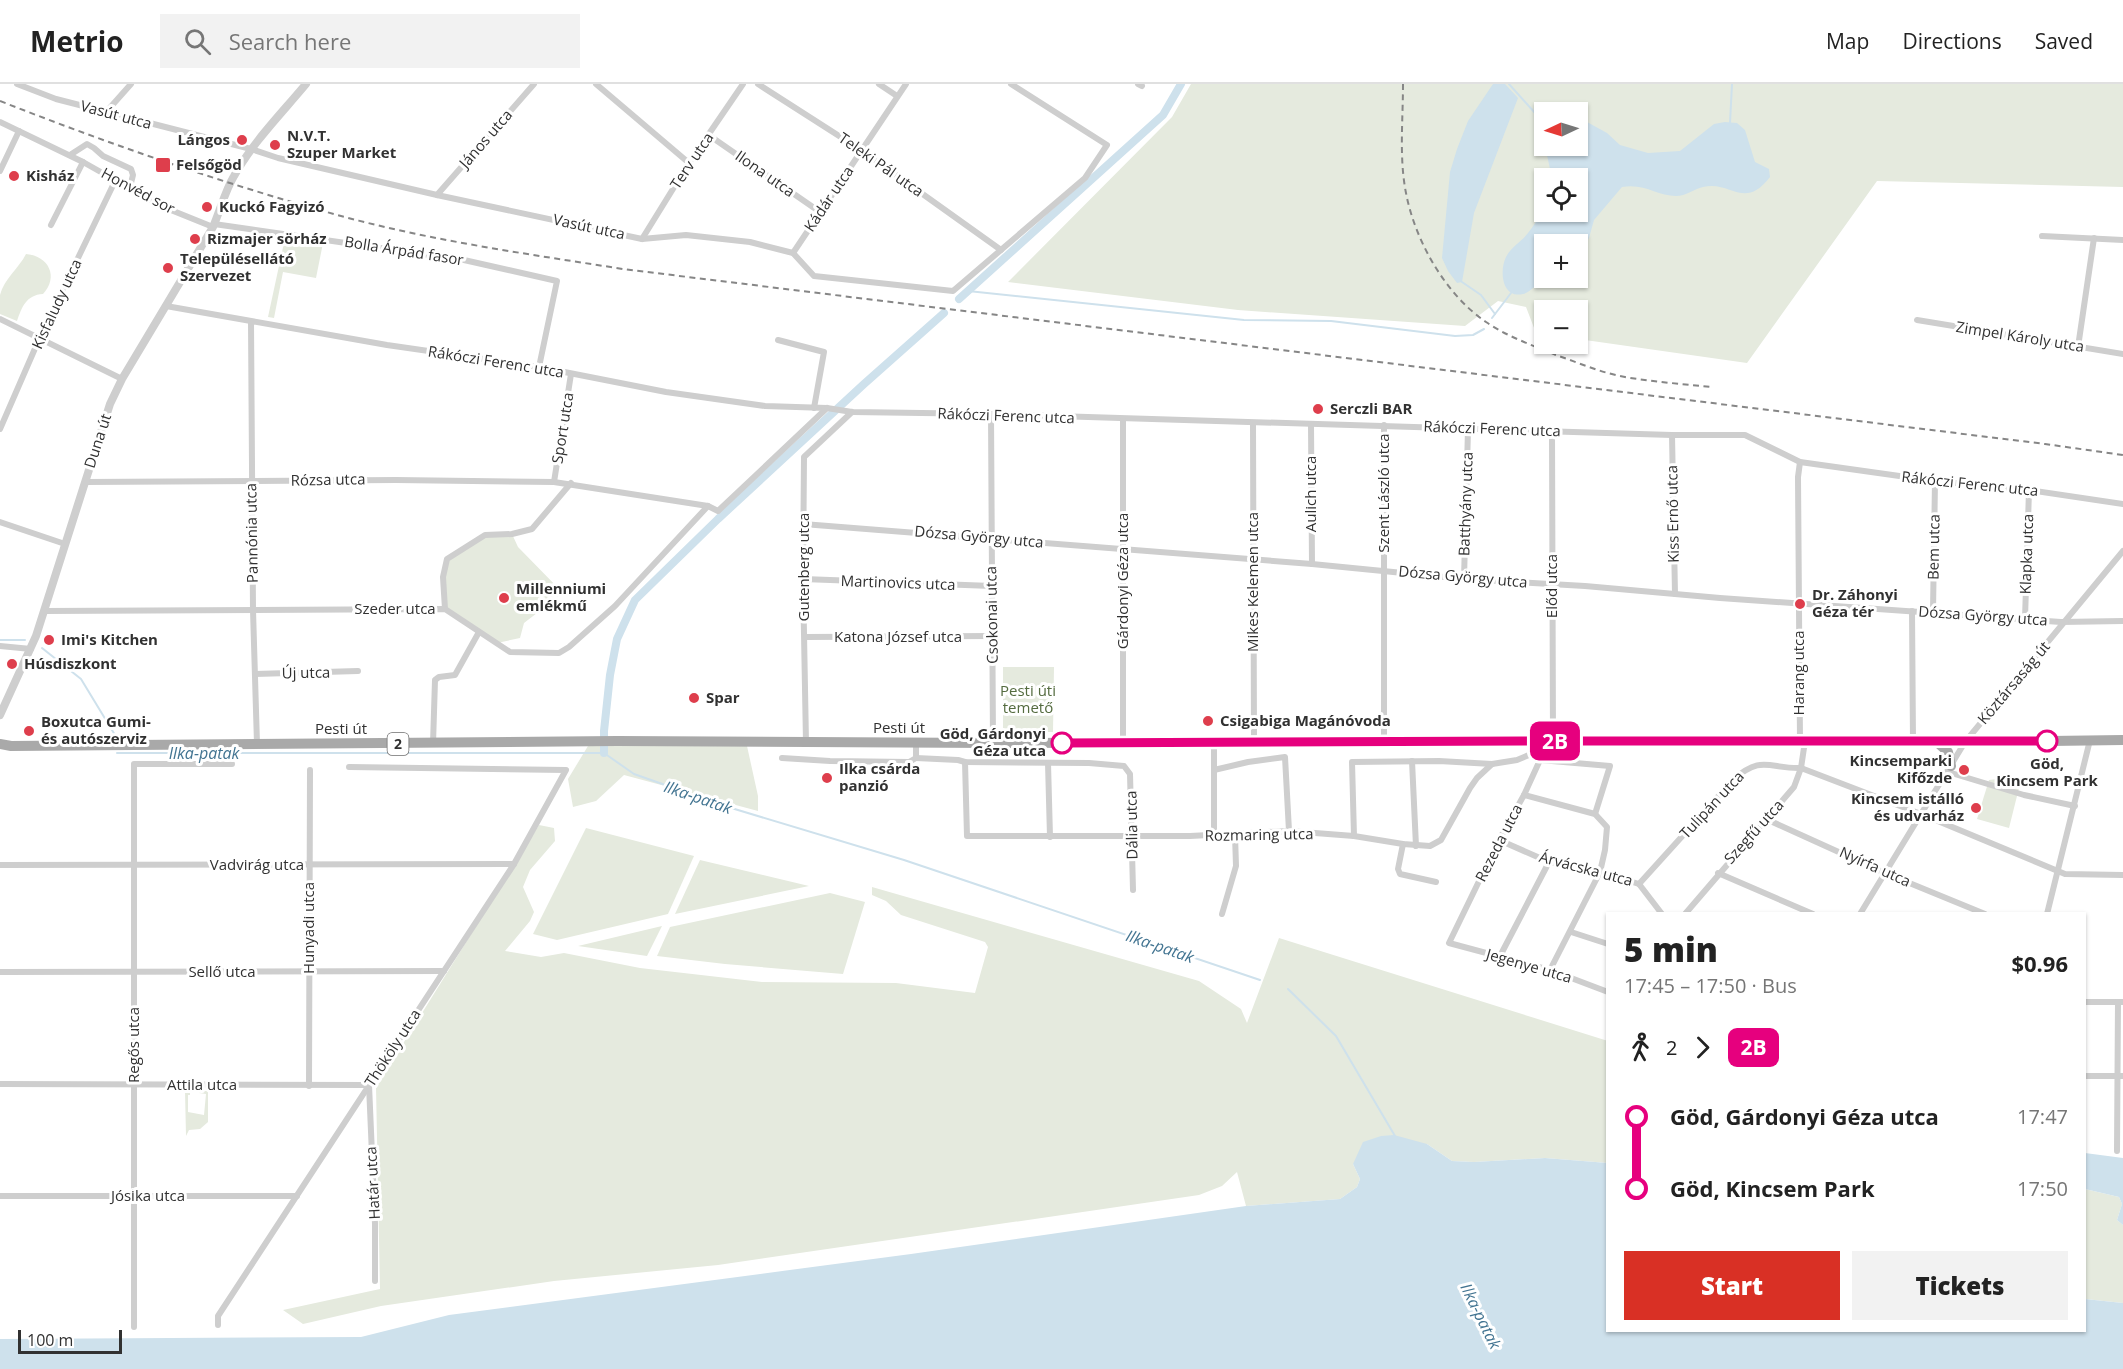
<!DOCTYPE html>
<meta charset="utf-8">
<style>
:root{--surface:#fff;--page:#f2f2f2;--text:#222;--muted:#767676;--line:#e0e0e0;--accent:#d93025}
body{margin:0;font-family:"Open Sans",sans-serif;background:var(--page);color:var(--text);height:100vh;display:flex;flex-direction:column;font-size:22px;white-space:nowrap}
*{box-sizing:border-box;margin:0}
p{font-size:20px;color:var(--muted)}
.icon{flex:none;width:33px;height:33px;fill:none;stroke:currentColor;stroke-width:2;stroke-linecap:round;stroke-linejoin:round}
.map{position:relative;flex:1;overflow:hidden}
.drawer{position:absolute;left:1606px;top:828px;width:480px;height:420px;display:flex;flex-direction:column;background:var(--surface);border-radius:0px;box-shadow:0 2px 4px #0004}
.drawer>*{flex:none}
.badge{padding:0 12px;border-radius:9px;font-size:21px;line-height:39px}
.needle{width:39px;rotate:266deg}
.buttons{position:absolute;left:1534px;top:18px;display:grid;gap:12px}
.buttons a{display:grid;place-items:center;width:54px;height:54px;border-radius:0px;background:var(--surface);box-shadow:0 2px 4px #0004;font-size:30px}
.scale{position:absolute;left:18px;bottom:15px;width:104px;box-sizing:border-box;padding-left:6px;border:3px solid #313131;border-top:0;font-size:16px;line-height:21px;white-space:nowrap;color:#313131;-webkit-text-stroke:4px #fff;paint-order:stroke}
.map>.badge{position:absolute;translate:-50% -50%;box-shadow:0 0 0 3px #fff}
.legs{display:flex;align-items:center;gap:9px;height:66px;padding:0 18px;font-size:20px}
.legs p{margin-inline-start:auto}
.head{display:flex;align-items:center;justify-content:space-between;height:102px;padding:0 18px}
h1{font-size:33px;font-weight:800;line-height:45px}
.cta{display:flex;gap:12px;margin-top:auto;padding:12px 18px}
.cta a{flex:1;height:69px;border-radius:0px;background:var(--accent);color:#fff;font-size:24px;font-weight:800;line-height:69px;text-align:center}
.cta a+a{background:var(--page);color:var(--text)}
ul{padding:0 18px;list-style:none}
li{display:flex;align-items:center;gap:21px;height:72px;font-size:22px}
li i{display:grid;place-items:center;width:9px;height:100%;margin:0 8px;background:currentColor}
li i::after{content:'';width:15px;height:15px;margin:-8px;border:4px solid;border-radius:50%;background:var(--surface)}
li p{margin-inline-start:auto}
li:first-child i{background:linear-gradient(#0000 50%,currentColor 0)}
li:last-child i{background:linear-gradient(currentColor 50%,#0000 0)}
header{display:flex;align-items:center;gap:36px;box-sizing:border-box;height:84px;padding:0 30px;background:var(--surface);border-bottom:2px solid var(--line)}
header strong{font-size:28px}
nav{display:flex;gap:33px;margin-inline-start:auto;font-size:21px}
.search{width:420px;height:54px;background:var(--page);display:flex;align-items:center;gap:15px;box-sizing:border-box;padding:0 21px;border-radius:0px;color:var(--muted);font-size:22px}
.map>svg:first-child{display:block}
.green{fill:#e5eade;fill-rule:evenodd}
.water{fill:#cee1ec}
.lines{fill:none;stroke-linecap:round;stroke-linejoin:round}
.stream{stroke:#cee1ec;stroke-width:2}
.canal{stroke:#cee1ec;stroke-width:8}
.minor{stroke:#cecece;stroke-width:6}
.tertiary{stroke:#cecece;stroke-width:8}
.primary{stroke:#a9a9a9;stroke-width:10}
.rail{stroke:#868686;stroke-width:2;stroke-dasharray:6 4.5;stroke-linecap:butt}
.line-1-casing{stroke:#fff;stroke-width:14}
.line-1{stroke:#e6007e;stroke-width:9}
.poi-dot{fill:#de3e4c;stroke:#fff;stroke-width:2}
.stop-1-dot{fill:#fff;stroke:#e6007e;stroke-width:3}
.labels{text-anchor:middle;stroke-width:6;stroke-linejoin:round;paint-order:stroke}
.shield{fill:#fff;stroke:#6f6f6f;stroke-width:1.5}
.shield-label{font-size:14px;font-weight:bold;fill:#313131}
.street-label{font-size:15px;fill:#313131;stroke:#fff}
.poi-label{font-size:15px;font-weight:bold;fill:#313131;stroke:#fff;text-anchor:start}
.park-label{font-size:15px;fill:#556c40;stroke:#fff}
.stop-label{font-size:15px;font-weight:bold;fill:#313131;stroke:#fff;text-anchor:end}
.water-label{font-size:16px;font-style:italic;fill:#427491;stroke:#fff}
</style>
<header>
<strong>Metrio</strong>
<div class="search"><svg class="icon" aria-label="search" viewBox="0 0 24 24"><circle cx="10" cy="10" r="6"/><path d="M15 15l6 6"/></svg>Search here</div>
<nav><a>Map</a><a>Directions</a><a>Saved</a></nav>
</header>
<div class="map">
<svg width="2123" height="1285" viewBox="0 0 2123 1285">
<rect width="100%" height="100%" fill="#fff"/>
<g class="green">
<path d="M1191 0H2123V103L1877 97 1747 279 1578 255V226H1545V250L1536 249 1526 223 1498 217 1465 242 1238 226 1008 198 1172 33ZM1545 28H1578V62H1545ZM1545 94H1578V128H1545ZM1545 160H1578V194H1545Z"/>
<path d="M285 154 323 159 316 194 283 188 274 234 268 233Z"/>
<path d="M26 170C49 172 59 193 43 210 26 211 22 223 17 237L0 230C0 224 0 216 0 211 4 195 19 184 26 170Z"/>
<path d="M512 450 518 463 563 509 524 539 520 554 497 559 445 525 443 493 447 475 485 451Z"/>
<path d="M1003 583H1054L1053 648H1003Z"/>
<path d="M588 662H747L758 712V727L624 691 596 717 573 723 568 695Z"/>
<path d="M1997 695 2019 704 2009 744 1977 735 1989 696Z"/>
<path d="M539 741 554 744 555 757 530 786 523 803 534 828 530 837 505 867 541 873 564 869 640 884 762 898 896 899 975 909 988 863 985 858 901 831 886 817 872 811V803L1199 897 1241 925 1247 939 1279 854 1608 957V1079L1545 1074 1474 1078 1452 1077 1427 1060 1353 1080 1360 1095 1357 1103 1340 1115 1246 1122 1237 1088 1222 1102 1199 1111 718 1181 554 1197 381 1222 303 1240 283 1226 380 1205 376 1003Z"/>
<path d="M586 744 694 772 668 830 557 856 533 850Z"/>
<path d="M700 776 809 802 675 830Z"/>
<path d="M830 809 865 818 843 890 725 880 657 872 670 843Z"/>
<path d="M662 842 647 872 578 862Z"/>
<path d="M185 1007H190V1011H188V1028L204 1031 206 1010 199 1009V1007H208V1038L200 1045 189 1046 186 1052Z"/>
<path d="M2085 1105 2119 1113 2122 1120 2117 1136 2123 1141V1219L2085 1215Z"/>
</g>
<g class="water">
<path d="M1493 0H1505L1518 14 1474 129 1462 198 1457 199 1448 187 1442 174 1450 88 1457 65 1468 37Z"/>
<path d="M1578 33 1607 49 1620 61 1648 69 1680 67 1714 40 1725 38 1737 39 1745 46 1755 78 1769 85 1770 93C1744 127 1731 96 1703 103 1694 105 1686 112 1676 112 1657 112 1645 99 1622 103L1594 136 1589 154 1578 170V160H1545V193C1539 198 1531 208 1523 210 1502 215 1499 187 1506 173 1511 163 1521 158 1528 149 1535 141 1540 130 1545 121V128H1578V94H1552L1545 62V48V62H1578Z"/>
<path d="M1394 1051 1427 1060 1452 1077 1474 1078 1545 1074 1608 1079V1246H2085V1215L2123 1219V1285H0V1255L361 1253 449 1231 911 1170 1246 1122 1340 1115 1357 1103 1360 1095 1353 1080 1363 1058 1381 1052Z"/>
<path d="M2085 1069 2123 1074V1141L2117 1136 2122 1120 2119 1113 2085 1105Z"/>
</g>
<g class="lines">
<g class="stream">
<path d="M1509 0 1545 40"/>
<path d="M1730 39 1732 0"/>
<path d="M1462 198 1481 211 1495 230"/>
<path d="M968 207 1244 236 1331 237 1455 252 1473 251 1484 245"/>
<path d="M1492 234 1511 209"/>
<path d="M0 556H25"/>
<path d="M42 564 81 595 115 651"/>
<path d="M117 669H604L634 690 728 723 904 776 1260 896"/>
<path d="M1288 905 1336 952 1395 1052"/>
</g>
<g class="canal">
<path d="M959 215 1163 31 1181 0"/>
<path d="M604 669V647L610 591 617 555 635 516 718 435 864 300 944 229"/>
</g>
<g class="minor">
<path d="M17 0 56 15 251 65 278 74 437 111 642 155 686 151 750 158 793 169 814 192 953 207 1085 94 1107 61 1011 0"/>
<path d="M596 0 689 79"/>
<path d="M758 0 861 66 1001 166"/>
<path d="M879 0 897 12"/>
<path d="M1138 0 1142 2"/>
<path d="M107 27 131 0"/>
<path d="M0 38 83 78 161 122 213 143"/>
<path d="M710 52 820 128"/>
<path d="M70 71 87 60 94 64 103 72 131 85 133 91 130 103"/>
<path d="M0 87 19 47"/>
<path d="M437 111 534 0"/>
<path d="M214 140 464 176 557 197 539 283"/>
<path d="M51 141 83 78"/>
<path d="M2042 152 2123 156"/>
<path d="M642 155 689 79 743 0"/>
<path d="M793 169 906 0"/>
<path d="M166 222 387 261 539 283 666 308 765 322 827 324 852 328 991 330 1672 351H1745L1800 378 1935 397 2029 406 2123 420"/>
<path d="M0 235 122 295"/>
<path d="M1917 236 2123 270"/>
<path d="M251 238 253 526 257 660"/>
<path d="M778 256 824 268 814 324"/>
<path d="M2078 263 2094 154"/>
<path d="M991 330 993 659"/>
<path d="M1123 335V659"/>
<path d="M1253 339 1254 658"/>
<path d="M1311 340 1312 480"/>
<path d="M1384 341V657"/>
<path d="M0 345 40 253 116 95"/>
<path d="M1552 348 1553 657"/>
<path d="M1672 351 1675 510"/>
<path d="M1800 378 1798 393 1800 657"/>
<path d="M85 398 396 396 554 398 708 422 718 427 827 324"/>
<path d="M554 398 571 290"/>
<path d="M0 438 65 460"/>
<path d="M803 440 1312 480 1464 495 1585 502 1720 514 2061 538 2123 537"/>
<path d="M803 495 992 502"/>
<path d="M1464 495 1468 345"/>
<path d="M445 525 443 493 447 475 485 451 512 450 532 445 571 399"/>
<path d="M44 527 445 525 510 568 559 569 569 563 615 522 708 422"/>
<path d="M1912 527 1913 658"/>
<path d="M1933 528 1935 397"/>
<path d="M2025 535 2029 406"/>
<path d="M805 553 992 552"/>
<path d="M0 562 31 565"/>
<path d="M255 590 358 587"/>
<path d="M806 659 803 495 804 373 852 328"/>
<path d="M433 660 435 596 439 593 455 591 479 548"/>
<path d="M1543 663 1540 676 1524 711 1499 756 1449 859 1550 886 1608 908"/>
<path d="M782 674 830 677 909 678 916 674V659"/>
<path d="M916 674 958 676 965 678 1089 679 1124 682 1130 690 1133 806"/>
<path d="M1540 676 1610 682 1595 730"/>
<path d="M1412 677 1416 762"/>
<path d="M965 678 967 752H1190L1289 747 1354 752 1403 760 1430 762 1441 756 1470 704 1477 694 1492 680 1517 676 1541 666"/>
<path d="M1048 679 1050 753"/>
<path d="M1214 686 1248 678 1285 673 1289 747"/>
<path d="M1948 688 2024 711 2075 722"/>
<path d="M1524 711 1595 730 1607 743 1605 766 1600 788 1550 886"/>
<path d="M1766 735 1885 789 1985 830"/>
<path d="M1214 751V658"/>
<path d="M1354 752 1352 678 1439 677 1492 680"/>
<path d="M1499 756 1549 778 1600 788 1639 800 1662 830"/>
<path d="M1403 760 1398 785 1400 790 1436 798"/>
<path d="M0 781 514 780"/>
<path d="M1718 789 1813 830"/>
<path d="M1639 800 1733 696C1762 670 1769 685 1801 684L1921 730 2065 790 2123 791"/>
<path d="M1222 830 1236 782 1235 751"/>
<path d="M1685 830 1794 703 1801 684 1805 657"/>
<path d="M1860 830 1965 658 2123 467"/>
<path d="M2047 830 2090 656"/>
<path d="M1571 848 1608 860"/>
<path d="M1499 874 1549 778"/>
<path d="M0 888 444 887"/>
<path d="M2085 918H2123"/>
<path d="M2085 992H2123"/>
<path d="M0 1000 369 1001 375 1140V1197"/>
<path d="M309 1002 310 686"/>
<path d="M2117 1067 2118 918"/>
<path d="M0 1112H297"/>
<path d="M218 1241V1232L514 780 566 686 349 683"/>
<path d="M134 1243V680H232"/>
</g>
<path class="tertiary" d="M0 631 36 552 110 320 122 295 213 143C220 127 225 107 234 92 253 58 281 30 306 0"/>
<g class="primary">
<path d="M1937 658 1948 668 1951 682"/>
<path d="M0 660 11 662 617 657 993 659 1544 657 1965 658 2123 656"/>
</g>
<g class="rail">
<path d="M1403 0C1403 36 1399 74 1406 109 1415 157 1446 211 1486 238 1508 253 1532 261 1556 271 1579 279 1602 289 1625 293 1654 298 1683 300 1711 303"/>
<path d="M0 17C112 61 225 100 341 132 433 157 528 170 623 185L2045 360 2123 371"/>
</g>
</g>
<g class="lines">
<defs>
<path id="line-1" d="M1062 659 1524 657H2047"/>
</defs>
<use href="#line-1" class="line-1-casing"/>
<use href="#line-1" class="line-1"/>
</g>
<g class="poi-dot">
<circle cx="242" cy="56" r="6"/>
<circle cx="275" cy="61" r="6"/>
<rect x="155" y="73" width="16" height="16" rx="3"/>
<circle cx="14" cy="92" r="6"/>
<circle cx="207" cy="123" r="6"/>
<circle cx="195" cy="155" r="6"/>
<circle cx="168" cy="184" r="6"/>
<circle cx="1318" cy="325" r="6"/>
<circle cx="504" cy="514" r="6"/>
<circle cx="1800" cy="520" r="6"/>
<circle cx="49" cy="556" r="6"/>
<circle cx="12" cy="580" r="6"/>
<circle cx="694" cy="614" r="6"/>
<circle cx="1208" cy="637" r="6"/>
<circle cx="29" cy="647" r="6"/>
<circle cx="1964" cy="686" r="6"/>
<circle cx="827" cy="694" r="6"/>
<circle cx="1976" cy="724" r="6"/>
</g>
<g class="stop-1-dot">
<circle cx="2047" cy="657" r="10"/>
<circle cx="1062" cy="659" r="10"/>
</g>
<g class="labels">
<rect class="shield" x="387.5" y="649" width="21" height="22" rx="4.5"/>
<g class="shield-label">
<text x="398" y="665">2</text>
</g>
<g class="street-label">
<text transform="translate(116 31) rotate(15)" y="5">Vasút utca</text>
<text transform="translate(486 55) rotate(-49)" y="5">János utca</text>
<text transform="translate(692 77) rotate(-56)" y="5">Terv utca</text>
<text transform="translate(881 81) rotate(35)" y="5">Teleki Pál utca</text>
<text transform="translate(765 90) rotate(35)" y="5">Ilona utca</text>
<text transform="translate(138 107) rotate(28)" y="5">Honvéd sor</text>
<text transform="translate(829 115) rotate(-56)" y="5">Kádár utca</text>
<text transform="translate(589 143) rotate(12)" y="5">Vasút utca</text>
<text transform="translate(404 167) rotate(9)" y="5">Bolla Árpád fasor</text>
<text transform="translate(57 220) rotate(-65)" y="5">Kisfaludy utca</text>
<text transform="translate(2020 253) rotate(9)" y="5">Zimpel Károly utca</text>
<text transform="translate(496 278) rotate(9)" y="5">Rákóczi Ferenc utca</text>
<text transform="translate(1006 332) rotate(2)" y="5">Rákóczi Ferenc utca</text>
<text transform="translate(563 344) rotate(-81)" y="5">Sport utca</text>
<text transform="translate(1492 345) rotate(2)" y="5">Rákóczi Ferenc utca</text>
<text transform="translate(98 357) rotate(-72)" y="5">Duna út</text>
<text transform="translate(328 396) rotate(-1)" y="5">Rózsa utca</text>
<text transform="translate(1970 400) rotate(6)" y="5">Rákóczi Ferenc utca</text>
<text transform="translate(1384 409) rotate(-90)" y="5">Szent László utca</text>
<text transform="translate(1311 410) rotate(-90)" y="5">Aulich utca</text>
<text transform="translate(1466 420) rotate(-88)" y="5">Batthyány utca</text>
<text transform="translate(1673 430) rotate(-91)" y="5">Kiss Ernő utca</text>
<text transform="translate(252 449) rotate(-91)" y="5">Pannónia utca</text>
<text transform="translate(979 453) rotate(5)" y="5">Dózsa György utca</text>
<text transform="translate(1934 463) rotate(-89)" y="5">Bem utca</text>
<text transform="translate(2027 470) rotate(-88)" y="5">Klapka utca</text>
<text transform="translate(804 483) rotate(-90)" y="5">Gutenberg utca</text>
<text transform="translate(1463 493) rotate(5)" y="5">Dózsa György utca</text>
<text transform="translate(1123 497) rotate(-90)" y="5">Gárdonyi Géza utca</text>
<text transform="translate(1253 498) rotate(-90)" y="5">Mikes Kelemen utca</text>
<text transform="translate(898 499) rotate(2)" y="5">Martinovics utca</text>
<text transform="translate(1552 502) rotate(-90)" y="5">Előd utca</text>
<text x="395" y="530">Szeder utca</text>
<text transform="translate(992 531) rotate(-91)" y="5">Csokonai utca</text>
<text transform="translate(1983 532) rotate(4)" y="5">Dózsa György utca</text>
<text x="898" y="558">Katona József utca</text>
<text transform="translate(306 589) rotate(-1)" y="5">Új utca</text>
<text transform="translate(1799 589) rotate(-90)" y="5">Harang utca</text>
<text transform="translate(2014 599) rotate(-50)" y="5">Köztársaság út</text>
<text x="899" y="649">Pesti út</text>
<text x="341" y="650">Pesti út</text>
<text transform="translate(1712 721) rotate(-47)" y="5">Tulipán utca</text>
<text transform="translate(1132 741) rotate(-91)" y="5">Dália utca</text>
<text transform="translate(1754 748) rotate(-48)" y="5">Szegfű utca</text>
<text transform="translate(1259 751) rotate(-1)" y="5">Rozmaring utca</text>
<text transform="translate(1499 759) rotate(-63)" y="5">Rezeda utca</text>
<text x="257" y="786">Vadvirág utca</text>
<text transform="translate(1875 783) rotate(24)" y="5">Nyírfa utca</text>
<text transform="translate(1586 785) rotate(15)" y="5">Árvácska utca</text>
<text transform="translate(309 844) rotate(-90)" y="5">Hunyadi utca</text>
<text transform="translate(1529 882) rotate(16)" y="5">Jegenye utca</text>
<text x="222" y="893">Sellő utca</text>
<text transform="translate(134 961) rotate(-90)" y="5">Regős utca</text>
<text transform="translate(393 964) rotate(-57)" y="5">Thököly utca</text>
<text x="202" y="1006">Attila utca</text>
<text transform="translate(373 1099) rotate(-93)" y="5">Határ utca</text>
<text x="148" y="1117">Jósika utca</text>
</g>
<g class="poi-label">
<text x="287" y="57">N.V.T.<tspan x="287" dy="17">Szuper Market</tspan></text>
<text x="230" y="61" text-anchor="end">Lángos</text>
<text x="176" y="86">Felsőgöd</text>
<text x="26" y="97">Kisház</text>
<text x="219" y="128">Kuckó Fagyizó</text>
<text x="207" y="160">Rizmajer sörház</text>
<text x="180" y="180">Településellátó<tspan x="180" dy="17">Szervezet</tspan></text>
<text x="1330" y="330">Serczli BAR</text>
<text x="516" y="510">Millenniumi<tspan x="516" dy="17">emlékmű</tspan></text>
<text x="1812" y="516">Dr. Záhonyi<tspan x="1812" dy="17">Géza tér</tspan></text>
<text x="61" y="561">Imi's Kitchen</text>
<text x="24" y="585">Húsdiszkont</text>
<text x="706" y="619">Spar</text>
<text x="1220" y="642">Csigabiga Magánóvoda</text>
<text x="41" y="643">Boxutca Gumi-<tspan x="41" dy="17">és autószerviz</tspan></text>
<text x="1952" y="682" text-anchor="end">Kincsemparki<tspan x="1952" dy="17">Kifőzde</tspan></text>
<text x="839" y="690">Ilka csárda<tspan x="839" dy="17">panzió</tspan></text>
<text x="1964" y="720" text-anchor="end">Kincsem istálló<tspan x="1964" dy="17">és udvarház</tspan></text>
</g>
<g class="park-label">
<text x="1028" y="612">Pesti úti<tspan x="1028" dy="17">temető</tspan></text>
</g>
<g class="stop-label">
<text x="1046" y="655">Göd, Gárdonyi<tspan x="1046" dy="17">Géza utca</tspan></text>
<text x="2047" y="685" text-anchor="middle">Göd,<tspan x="2047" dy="17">Kincsem Park</tspan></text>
</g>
<g class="water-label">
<text x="204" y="675">Ilka-patak</text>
<text transform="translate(698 713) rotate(19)" y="6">Ilka-patak</text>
<text transform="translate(1160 862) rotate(19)" y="6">Ilka-patak</text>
<text transform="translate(1481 1232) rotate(64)" y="6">Ilka-patak</text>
</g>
</g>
</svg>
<div class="buttons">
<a><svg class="needle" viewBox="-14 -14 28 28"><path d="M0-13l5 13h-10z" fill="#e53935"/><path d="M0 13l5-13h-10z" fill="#767676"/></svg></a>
<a><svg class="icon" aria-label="locate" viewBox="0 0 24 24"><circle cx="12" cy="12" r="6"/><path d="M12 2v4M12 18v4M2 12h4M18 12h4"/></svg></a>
<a>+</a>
<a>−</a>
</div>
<div class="scale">100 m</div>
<b class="badge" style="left:1555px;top:657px;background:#e6007e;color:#fff">2B</b>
<section class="drawer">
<div class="head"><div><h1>5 min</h1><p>17:45 – 17:50 · Bus</p></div><b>$0.96</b></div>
<div class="legs"><svg class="icon" aria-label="walk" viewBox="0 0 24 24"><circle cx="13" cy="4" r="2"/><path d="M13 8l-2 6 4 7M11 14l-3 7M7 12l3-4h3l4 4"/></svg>2<svg class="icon" aria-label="forward" viewBox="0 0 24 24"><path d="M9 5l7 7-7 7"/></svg><b class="badge" style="background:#e6007e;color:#fff">2B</b></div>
<ul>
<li><i style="color:#e6007e"></i><b>Göd, Gárdonyi Géza utca</b><p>17:47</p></li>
<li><i style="color:#e6007e"></i><b>Göd, Kincsem Park</b><p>17:50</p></li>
</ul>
<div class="cta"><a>Start</a><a>Tickets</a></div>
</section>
</div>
